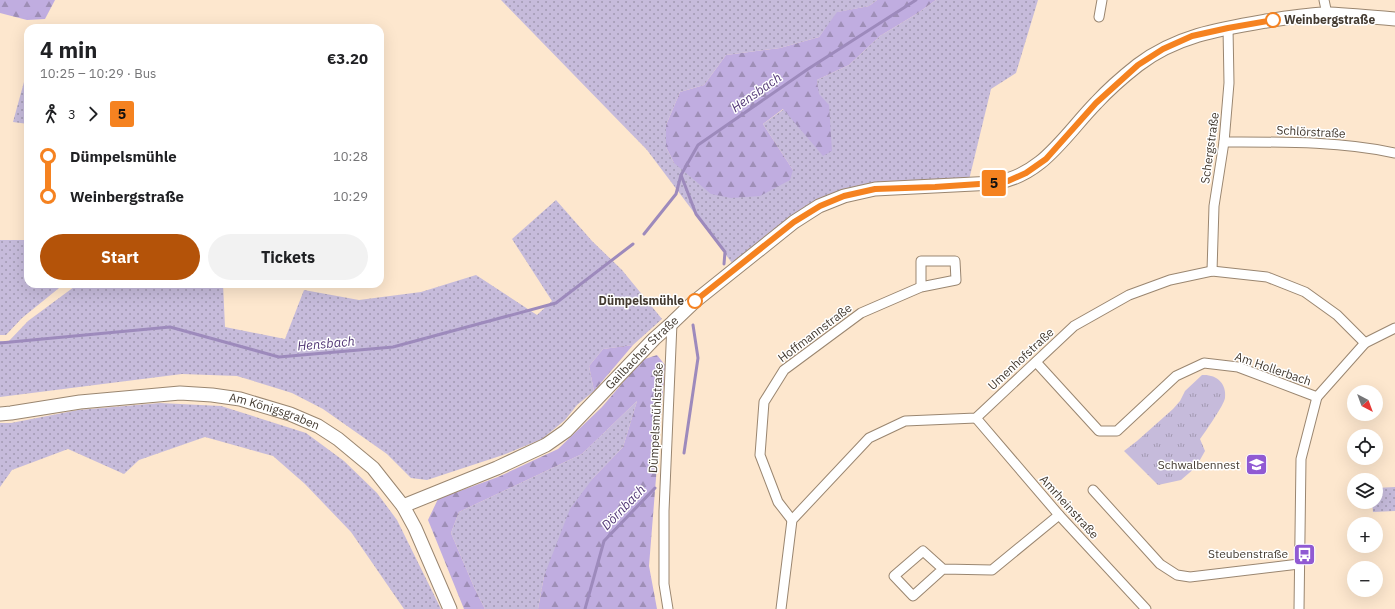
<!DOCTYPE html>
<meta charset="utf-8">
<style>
:root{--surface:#fff;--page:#f2f2f2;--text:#202124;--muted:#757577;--accent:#b45309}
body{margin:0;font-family:"IBM Plex Sans",sans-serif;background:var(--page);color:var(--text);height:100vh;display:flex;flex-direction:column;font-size:15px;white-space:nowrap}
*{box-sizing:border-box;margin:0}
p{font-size:13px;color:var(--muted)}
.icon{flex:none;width:22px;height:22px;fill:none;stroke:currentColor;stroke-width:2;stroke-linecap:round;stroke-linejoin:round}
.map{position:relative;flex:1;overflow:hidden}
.sheet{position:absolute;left:24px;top:24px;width:360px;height:264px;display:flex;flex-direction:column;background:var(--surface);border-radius:12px;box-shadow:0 4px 16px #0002}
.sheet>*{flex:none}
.badge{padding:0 8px;border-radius:3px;font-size:14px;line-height:26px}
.needle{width:26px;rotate:139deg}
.controls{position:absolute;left:1347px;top:385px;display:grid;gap:8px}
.controls a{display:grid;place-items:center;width:36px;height:36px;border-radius:50%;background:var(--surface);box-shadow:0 4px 16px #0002;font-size:20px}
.map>.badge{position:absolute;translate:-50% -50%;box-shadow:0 0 0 2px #fff}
.legs{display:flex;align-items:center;gap:6px;height:44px;padding:0 16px;font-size:13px}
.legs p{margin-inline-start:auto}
.overview{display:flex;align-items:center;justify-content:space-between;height:68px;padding:0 16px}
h1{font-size:22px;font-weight:800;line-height:30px}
.action{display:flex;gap:8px;margin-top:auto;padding:8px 16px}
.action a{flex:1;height:46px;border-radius:24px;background:var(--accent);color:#fff;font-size:16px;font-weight:800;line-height:46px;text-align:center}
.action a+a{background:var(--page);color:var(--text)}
ul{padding:0 16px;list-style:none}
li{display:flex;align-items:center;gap:14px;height:40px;font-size:15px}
li i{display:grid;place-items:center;width:6px;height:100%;margin:0 5px;background:currentColor}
li i::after{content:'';width:10px;height:10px;margin:-5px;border:3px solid;border-radius:50%;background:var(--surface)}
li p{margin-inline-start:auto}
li:first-child i{background:linear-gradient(#0000 50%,currentColor 0)}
li:last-child i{background:linear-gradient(currentColor 50%,#0000 0)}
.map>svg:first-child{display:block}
.grass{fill:url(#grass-dots)}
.forest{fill:url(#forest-firs)}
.park{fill:url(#park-tufts)}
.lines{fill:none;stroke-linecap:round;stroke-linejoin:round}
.stream{stroke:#9d8abc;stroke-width:3}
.street-casing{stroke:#9a8670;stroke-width:11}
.secondary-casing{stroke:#9a8670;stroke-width:15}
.street{stroke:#fff;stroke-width:9}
.secondary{stroke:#fff;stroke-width:13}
.line-1-casing{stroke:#fff;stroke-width:9}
.line-1{stroke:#f58220;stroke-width:6}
.stop-1-dot{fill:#fff;stroke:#f58220;stroke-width:2}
.labels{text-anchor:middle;stroke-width:3;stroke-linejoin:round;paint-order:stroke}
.stop-label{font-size:12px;font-weight:bold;fill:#443b31;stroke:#fff;text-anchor:start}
.street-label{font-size:12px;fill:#443b31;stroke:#fff}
.poi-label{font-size:12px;fill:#443b31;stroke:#fff;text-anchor:end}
.water-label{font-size:13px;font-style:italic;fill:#533876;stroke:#fff}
</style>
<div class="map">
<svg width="1395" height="609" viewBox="0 0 1395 609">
<defs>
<pattern id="grass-dots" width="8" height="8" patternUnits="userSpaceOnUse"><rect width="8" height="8" fill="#c6bbdb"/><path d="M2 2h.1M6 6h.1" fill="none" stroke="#a299b2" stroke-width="1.8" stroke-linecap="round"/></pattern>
<pattern id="forest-firs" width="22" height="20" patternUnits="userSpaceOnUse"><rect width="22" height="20" fill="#c0ade0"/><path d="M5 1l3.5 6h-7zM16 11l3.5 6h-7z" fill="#9e8eb6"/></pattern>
<pattern id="park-tufts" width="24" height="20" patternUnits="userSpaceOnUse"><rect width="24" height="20" fill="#c6bbdb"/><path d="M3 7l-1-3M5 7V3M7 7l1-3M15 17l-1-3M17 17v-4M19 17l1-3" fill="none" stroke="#a299b2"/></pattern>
</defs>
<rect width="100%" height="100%" fill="#fde7ce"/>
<g class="grass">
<path d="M501 0H877L869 6 838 12 819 37 780 48 726 55 704 85 680 92 666 125V147L674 163 793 170 763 124 784 109 823 155 817 80 849 65 880 36 918 13 936 0H1038L1016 73 991 89 969 180 823 198 732 263 647 150Z"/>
<path d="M27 71 28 72V124L13 122Z"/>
<path d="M556 200 592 241 622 270 662 319 633 345 603 349 589 366 594 391 577 405 565 420 542 439 503 455 427 480 411 478 387 454 323 409 292 393 237 376 182 374 0 397V341L8 342 28 321 78 284H223L225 327 285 339 304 290 359 300 421 292 476 275 537 315 552 301 512 239Z"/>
<path d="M0 240H28V284H64L22 318 6 335H0Z"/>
<path d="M637 401 623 447 593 478 544 576 538 609H485L474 587 451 533 459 512 582 454Z"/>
<path d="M160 403 221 406 306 433 344 461 377 493 397 520 441 609H404L351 532 305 484 273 456 205 437 139 460 124 474 68 449 12 470 0 487V423H11L78 410Z"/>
<path d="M1395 487V511L1373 512 1372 502H1376V488Z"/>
</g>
<g class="forest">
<path d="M0 0H55L45 19 27 20 0 13Z"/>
<path d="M877 0H936L918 13 880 36 849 65 817 80 819 94 829 105 832 151 823 156 783 109 763 124 793 170 790 180 760 196 731 198 711 194 674 163 666 147V125L680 92 704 85 726 55 780 48 819 37 837 12 869 6Z"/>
<path d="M633 345 594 391 589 366 603 349Z"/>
<path d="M657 355 665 365 649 566 657 609H538L544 576 570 509 593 478 623 447 637 401 582 454 459 512 451 533 474 587 485 609H464L428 520 438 499 498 477 558 449 602 407 642 360Z"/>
</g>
<path class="park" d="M1202 375C1216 374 1227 383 1225 398 1224 405 1205 432 1200 439L1205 451 1196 467 1181 480 1158 485 1124 451 1137 441 1173 409 1180 401 1185 391Z"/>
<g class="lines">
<g class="stream">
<path d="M681 175 696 214 725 252 724 264"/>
<path d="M644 234 676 194 681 175 698 145 808 69 916 0"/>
<path d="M0 343 170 327 279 357 393 347 556 303 633 244"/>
<path d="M684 453 698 358 693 325"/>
<path d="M585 609 604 541 655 488"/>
</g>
<defs>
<g id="street">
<path d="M1324 0 1327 14"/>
<path d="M1099 17 1102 0"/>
<path d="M1224 142C1282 142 1339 141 1395 153"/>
<path d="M1212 271 1214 206 1224 142 1229 83 1228 28"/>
<path d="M1036 362 1099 431H1117L1176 376 1204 363 1238 367 1317 397"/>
<path d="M976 418 1059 515 1146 609"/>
<path d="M1093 490 1160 564 1177 575 1190 577 1299 564"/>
<path d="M792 520 778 502 760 455 764 402 784 370 861 313 921 287 956 280 955 261H921V287"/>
<path d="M943 569 923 551 894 576 913 596 943 569 992 570 1059 515"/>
<path d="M668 609 664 584V511L672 323"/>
<path d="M781 609 792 520 869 438 905 421 976 418 1074 326 1129 295 1170 280 1212 271 1267 277 1305 292 1337 315 1365 343"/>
<path d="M1299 609 1301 459 1317 397 1365 343 1395 328"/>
</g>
<g id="secondary">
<path id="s1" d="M0 414 11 413 80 402 180 393 212 395 240 399 290 414 318 426 338 439 373 468 403 506 415 528 450 609"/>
<path id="s2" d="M403 506 497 468 546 445 566 431 654 339 672 323 694 302 794 222 819 206 844 196 875 189 994 183C1042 176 1064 136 1096 103 1108 90 1124 76 1138 65 1176 36 1219 29 1266 21 1286 18 1308 14 1329 14 1351 15 1373 17 1395 19"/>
</g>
</defs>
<use href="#street" class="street-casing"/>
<use href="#secondary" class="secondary-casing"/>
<use href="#street" class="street"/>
<use href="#secondary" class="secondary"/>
</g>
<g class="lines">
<defs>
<path id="line-1" d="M695 301 794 222 820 206 844 196 875 189 935 187 994 183 1008 181 1026 173 1046 159 1096 103 1138 65 1163 49 1192 36 1228 28 1273 20"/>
</defs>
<use href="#line-1" class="line-1-casing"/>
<use href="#line-1" class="line-1"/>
</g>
<defs>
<symbol id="school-square" viewBox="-11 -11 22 22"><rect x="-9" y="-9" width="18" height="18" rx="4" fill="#905ad3" stroke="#fff"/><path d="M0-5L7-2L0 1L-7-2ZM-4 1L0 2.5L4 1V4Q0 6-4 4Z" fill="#fff"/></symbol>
<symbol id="bus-square" viewBox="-11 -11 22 22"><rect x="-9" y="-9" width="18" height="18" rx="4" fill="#905ad3" stroke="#fff"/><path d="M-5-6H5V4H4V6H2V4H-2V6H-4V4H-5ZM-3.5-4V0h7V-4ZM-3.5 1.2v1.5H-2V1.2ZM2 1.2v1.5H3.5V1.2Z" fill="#fff"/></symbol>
</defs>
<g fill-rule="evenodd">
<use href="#school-square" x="1244" y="452" width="25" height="25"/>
<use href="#bus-square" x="1292" y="542" width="25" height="25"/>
</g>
<g class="stop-1-dot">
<circle cx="1273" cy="20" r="7"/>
<circle cx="695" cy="301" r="7"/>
</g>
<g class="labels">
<g class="stop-label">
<text x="1284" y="24">Weinbergstraße</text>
<text x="684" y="305" text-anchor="end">Dümpelsmühle</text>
</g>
<g class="street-label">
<text transform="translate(1311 132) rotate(3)" y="4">Schlörstraße</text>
<text transform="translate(1210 148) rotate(-82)" y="4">Schergstraße</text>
<text transform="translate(815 333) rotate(-37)" y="4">Hoffmannstraße</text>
<text dy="4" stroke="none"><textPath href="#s2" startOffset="289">Gailbacher Straße</textPath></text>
<text transform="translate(1021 359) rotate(-43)" y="4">Umenhofstraße</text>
<text transform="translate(1273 369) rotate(19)" y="4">Am Hollerbach</text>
<text dy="4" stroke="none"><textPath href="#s1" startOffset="278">Am Königsgraben</textPath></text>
<text transform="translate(656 418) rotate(-87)" y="4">Dümpelsmühlstraße</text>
<text transform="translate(1069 507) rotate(48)" y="4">Amrheinstraße</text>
</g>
<g class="poi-label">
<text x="1240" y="469">Schwalbennest</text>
<text x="1288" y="558">Steubenstraße</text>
</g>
<g class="water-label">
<text transform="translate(756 92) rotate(-35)" y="5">Hensbach</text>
<text transform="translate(326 343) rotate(-5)" y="5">Hensbach</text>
<text transform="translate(623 507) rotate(-46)" y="5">Dörnbach</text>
</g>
</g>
</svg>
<div class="controls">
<a><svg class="needle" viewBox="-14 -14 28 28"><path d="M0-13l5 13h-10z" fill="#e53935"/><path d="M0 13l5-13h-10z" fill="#757577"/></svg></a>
<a><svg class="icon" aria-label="locate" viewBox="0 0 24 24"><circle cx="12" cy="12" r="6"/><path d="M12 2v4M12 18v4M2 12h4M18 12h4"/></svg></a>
<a><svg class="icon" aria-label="layers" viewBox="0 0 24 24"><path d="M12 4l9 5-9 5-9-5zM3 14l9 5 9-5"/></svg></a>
<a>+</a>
<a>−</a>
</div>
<b class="badge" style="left:994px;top:183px;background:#f58220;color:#111">5</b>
<section class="sheet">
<div class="overview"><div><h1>4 min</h1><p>10:25 – 10:29 · Bus</p></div><b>€3.20</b></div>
<div class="legs"><svg class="icon" aria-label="walk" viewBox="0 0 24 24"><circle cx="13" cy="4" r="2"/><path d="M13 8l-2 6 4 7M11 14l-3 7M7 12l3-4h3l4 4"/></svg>3<svg class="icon" aria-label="forward" viewBox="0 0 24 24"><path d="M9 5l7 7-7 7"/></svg><b class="badge" style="background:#f58220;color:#111">5</b></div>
<ul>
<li><i style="color:#f58220"></i><b>Dümpelsmühle</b><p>10:28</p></li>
<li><i style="color:#f58220"></i><b>Weinbergstraße</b><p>10:29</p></li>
</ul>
<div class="action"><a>Start</a><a>Tickets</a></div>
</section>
</div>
